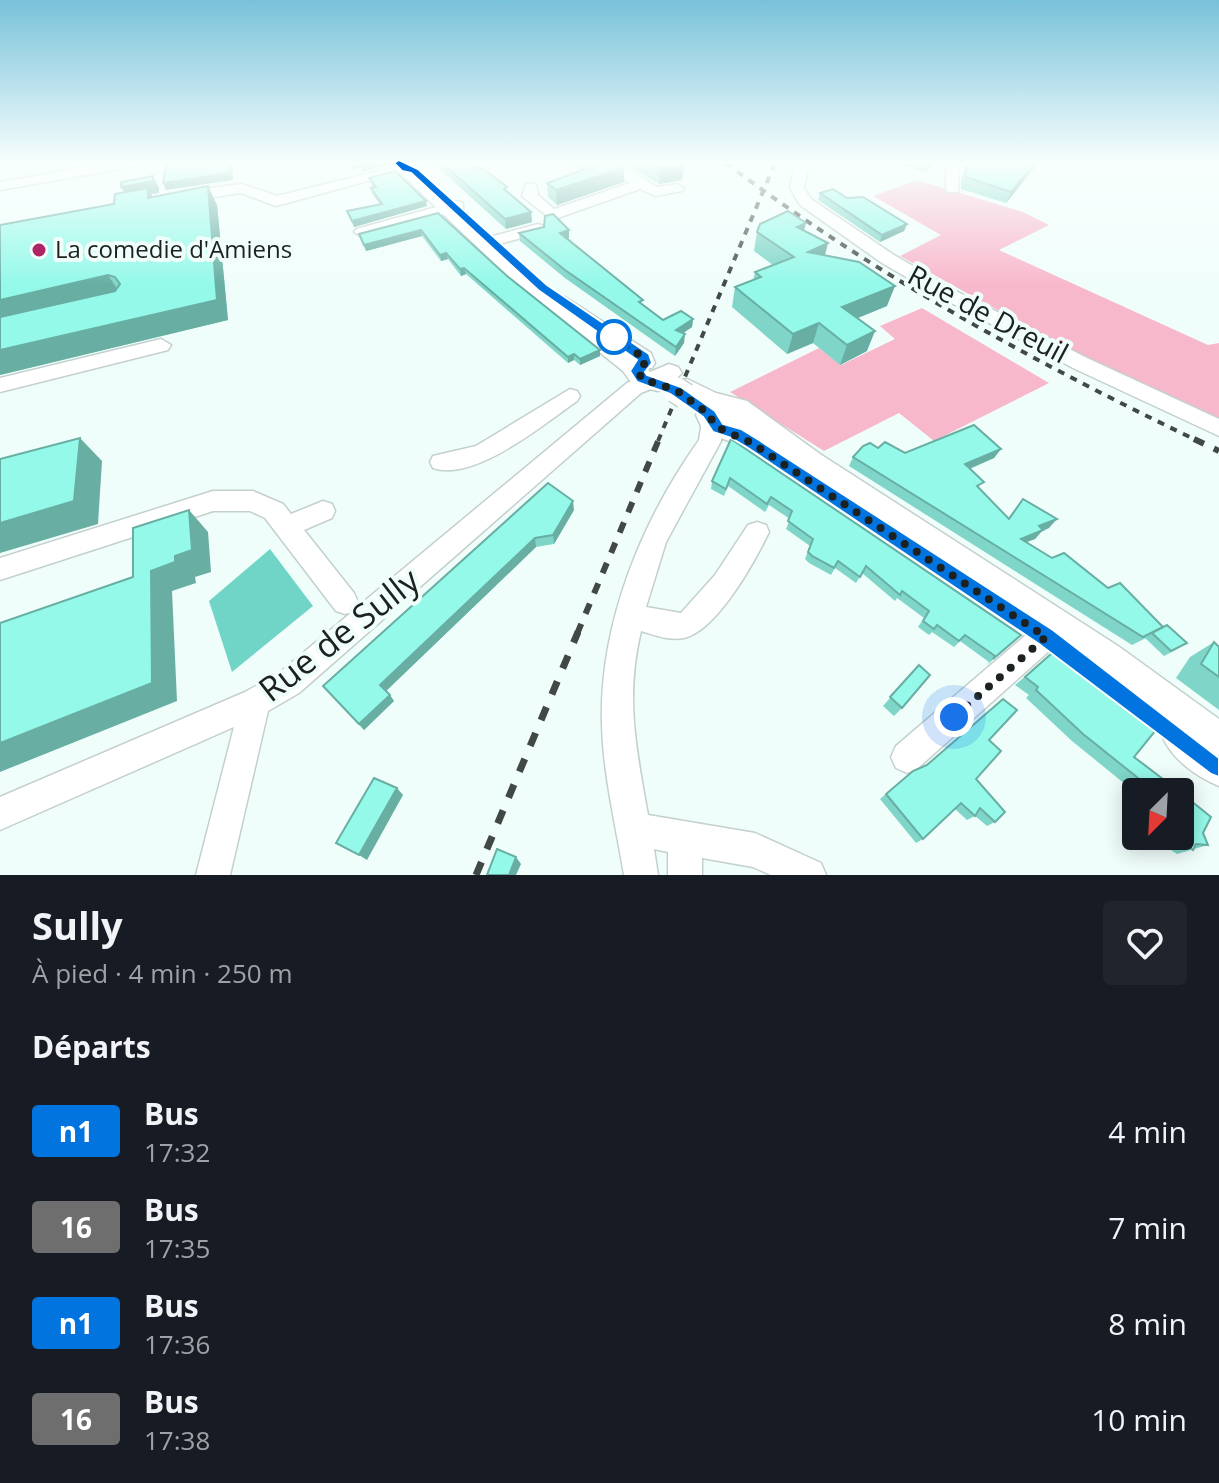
<!DOCTYPE html>
<html lang="fr">
<meta charset="utf-8">
<style>
:root{--surface:#171b24;--page:#20242c;--text:#f1f3f6;--muted:#9ea1a6}
body{margin:0;font-family:"Open Sans",sans-serif;background:var(--page);color:var(--text);height:100vh;display:flex;flex-direction:column;font-size:30px;white-space:nowrap}
*{box-sizing:border-box;margin:0}
p{font-size:26px;color:var(--muted)}
.icon{flex:none;width:44px;height:44px;fill:none;stroke:currentColor;stroke-width:2;stroke-linecap:round;stroke-linejoin:round}
.map{position:relative;height:875px;overflow:hidden}
.drawer{display:flex;flex-direction:column;background:var(--surface);flex:1}
.drawer>*{flex:none}
.badge{padding:0 16px;border-radius:6px;font-size:28px;line-height:52px}
.needle{width:52px;rotate:204deg}
.fabs{position:absolute;left:1122px;top:778px;display:grid;gap:16px}
.fabs a{display:grid;place-items:center;width:72px;height:72px;border-radius:8px;background:var(--surface);box-shadow:0 4px 20px #0003;font-size:40px}
.you{position:absolute;width:40px;height:40px;margin:-20px;border:6px solid #fff;border-radius:50%;background:#1a73e8;box-shadow:0 0 0 12px #1a73e833}
.map>.badge{position:absolute;translate:-50% -50%;box-shadow:0 0 0 4px #fff}
h2{padding:0 32px;font-size:30px;line-height:72px}
.round{display:grid;place-items:center;flex:none;width:84px;height:84px;border-radius:8px;background:var(--page)}
.head{display:flex;align-items:center;justify-content:space-between;height:136px;padding:0 32px}
h1{font-size:38px;font-weight:700;line-height:60px}
ul{padding:0;list-style:none}
li{display:flex;align-items:center;gap:24px;height:96px;padding:0 32px}
li div{flex:1}
li b{display:block;font-size:30px}
li em{font-style:normal}
li .badge{min-width:88px;font-weight:700;text-align:center}
.map>svg:first-child{display:block}
.green{fill:#f8b8cc}
.water{fill:#70d5c6}
.lines{fill:none;stroke-linecap:round;stroke-linejoin:round}
.minor-casing{stroke:#c3d0cd;stroke-width:3}
.major-casing{stroke:#c3d0cd;stroke-width:3}
.minor{fill:#fff;fill-rule:evenodd}
.major{fill:#fff;fill-rule:evenodd}
.rail-far2{stroke:#414846;stroke-width:4;stroke-dasharray:7 7;stroke-linecap:butt}
.rail-far1{stroke:#414846;stroke-width:6;stroke-dasharray:11 11;stroke-linecap:butt}
.rail{stroke:#414846;stroke-width:7;stroke-dasharray:14 14;stroke-linecap:butt}
.major-bridge-casing{stroke:#c3d0cd;stroke-width:28;stroke-linecap:butt}
.major-bridge{stroke:#fff;stroke-width:25}
.wall{fill:#7fd6c8}
.shaded-wall{fill:#68aea3}
.building{fill:#94f9e9;stroke:#68aea3;stroke-width:2}
.line{fill:#0174df;stroke:#fff;stroke-width:2}
.walk{stroke:#1c2120;stroke-width:8;stroke-dasharray:0 14.4}
.poi-dot{fill:#ae2464;stroke:#f0fefb;stroke-width:3}
.stop-dot{fill:#fff;stroke:#0174df;stroke-width:4}
.labels{text-anchor:middle;stroke-width:8;stroke-linejoin:round;paint-order:stroke}
.far-poi-label{font-size:24px;fill:#1c2120;stroke:#f0fefb;text-anchor:start}
.street-label{font-size:28px;fill:#1c2120;stroke:#f0fefb}
.near-street-label{font-size:34px;fill:#1c2120;stroke:#f0fefb}
</style>
<div class="map">
<svg width="1219" height="875" viewBox="0 0 1219 875">
<rect width="100%" height="100%" fill="#f0fefb"/>
<g class="green">
<path d="M917 180 1023 212 1049 225 999 250 1208 345 1219 343V419L1073 352 900 256 941 235 873 196Z"/>
<path d="M922 308 1049 383 934 441 899 413 824 451 730 392 819 348 841 365 895 339 880 326Z"/>
</g>
<path class="water" d="M270 549 313 606 232 672 209 601Z"/>
<g class="lines">
<defs>
<g id="minor">
<path d="M108 163H138L131 167 0 190V182Z"/>
<path d="M411 163H434L276 206 241 193 180 202 172 197 180 192 242 184 277 196Z"/>
<path d="M603 163H619L657 187 677 184 684 188 682 191 655 196 640 189 552 220 522 196 526 184H536L538 195 554 209 630 183Z"/>
<path d="M795 163H809L804 188 811 199 894 255 956 291 1087 358 1219 419V436L1073 368 944 299 882 263 800 205 790 188Z"/>
<path d="M946 163 959 164 958 192H948L946 189Z"/>
<path d="M458 201 463 203V209L362 237 354 232 356 229Z"/>
<path d="M538 224 544 226V232L484 248 476 243 478 240Z"/>
<path d="M565 297 651 353 655 363 652 368H638L635 361 559 307 556 303Z"/>
<path d="M161 339 171 345 168 350 0 392V378Z"/>
<path d="M649 375 656 377 659 382 656 387 641 393 299 693 268 711 230 875H196L234 727 0 830V797L245 692 279 673 352 612 345 614 336 611 265 518 250 511H213L0 580V558L213 491H253L283 504 291 514 323 501 332 504 335 511 332 518 304 530 354 593 358 602 355 609 627 383Z"/>
<path d="M570 389 577 391 580 396 577 401C544 424 475 482 433 468L430 462 433 456 476 446Z"/>
<path d="M711 414 719 416 722 422 721 441 666 542 646 607 681 613 715 575 748 525 757 522 766 525 769 532C755 561 717 631 684 638 669 641 654 635 641 631 625 698 636 748 648 815L755 833 821 863 826 875H771L753 867 702 858V875H668V852L654 849 658 875H624C616 826 603 774 602 724 599 624 642 520 699 440L703 416Z"/>
<path d="M739 421 800 456 803 462 800 468 792 471 784 468 731 435 728 429 731 423Z"/>
<path d="M1057 613 1067 617 1071 626 1067 635 918 768 907 773 896 768 891 757 896 746 1047 617Z"/>
</g>
<g id="major">
<path d="M390 163H409L537 279 641 359 650 372 669 364 678 367 682 373 667 388 658 391 633 385 623 371 521 289Z"/>
<path d="M687 379 716 393 747 401 820 454 1118 646 1219 719V786C1197 777 1173 760 1163 738L1168 727 1150 713 1035 630 751 435 729 441 704 432 696 415 702 408 678 395 674 388 678 381Z"/>
</g>
</defs>
<use href="#minor" class="minor-casing"/>
<use href="#major" class="major-casing"/>
<use href="#minor" class="minor"/>
<use href="#major" class="major"/>
<g class="rail-far2">
<path d="M726 163C873 274 1032 361 1198 441"/>
<path d="M658 441 775 163"/>
</g>
<g class="rail-far1">
<path d="M1194 439 1219 451"/>
<path d="M577 634 659 439"/>
</g>
<path class="rail" d="M476 875 578 632"/>
<defs>
<path id="major-bridge" d="M676 390 685 396"/>
</defs>
<use href="#major-bridge" class="major-bridge-casing"/>
<use href="#major-bridge" class="major-bridge"/>
</g>
<g class="wall">
<path d="M435 163H469L531 212 532 222 506 229 435 165Z"/>
<path d="M570 163H617L624 168V182L557 205 548 197 547 183 581 171Z"/>
<path d="M624 163H679L684 166 682 180 659 184Z"/>
<path d="M897 163H935L925 172Z"/>
<path d="M971 163H1045L1042 165 1038 164 1006 203 961 189V179L966 168Z"/>
<path d="M153 176 159 188V193L151 194 153 197 217 205 228 320 0 375 114 204 124 193Z"/>
<path d="M369 178 427 206 354 227 347 211 380 204 372 194 371 188H373Z"/>
<path d="M820 193 847 198 907 224 904 231 880 242 818 200Z"/>
<path d="M438 213 507 276 600 356 580 365 574 360 568 363 466 274 461 276 448 259 441 261 422 236 366 251 359 234Z"/>
<path d="M569 230V238L567 239 643 305 663 320 693 319 692 327 683 333 684 343 675 356 565 278 520 241 519 233Z"/>
<path d="M804 230 825 255 887 306 857 318 867 351 840 365 813 343 787 354 732 307 735 287 753 281 755 272 773 265 754 251 757 232Z"/>
<path d="M731 439 1021 635 987 665 989 662 960 641 954 647 932 632 929 635 918 627 924 618 897 598 895 601 862 573 856 583 835 568 831 575 809 563 805 559 810 546 786 529 790 519 769 505 765 512 728 486 724 496 711 489 712 481Z"/>
<path d="M878 448 905 453 1001 449 994 458 970 469 980 489 1008 518 1023 499 1049 528 1042 531 1035 539 1026 542 1179 648 1164 656 1145 638H1146L1132 645 849 466 853 457Z"/>
<path d="M574 510 554 544 536 547 386 691 394 701 364 730 323 686Z"/>
<path d="M1214 642 1219 647V710L1176 678 1190 657Z"/>
<path d="M1052 653 1134 757 1180 792H1136V793L1072 741 1026 698 1029 695 1015 685Z"/>
<path d="M919 665 902 708 894 716 883 706Z"/>
<path d="M989 740 976 779 995 822 987 826 975 816 967 820 955 809 923 839 916 843 880 799 913 771Z"/>
<path d="M1203 833 1208 845 1177 854 1156 840 1153 836H1180Z"/>
</g>
<g class="shaded-wall">
<path d="M229 163H232L233 180 166 190 163 183Z"/>
<path d="M358 163 360 168 353 170 351 164Z"/>
<path d="M375 163H385L386 166 362 172 361 166Z"/>
<path d="M929 163H935L925 172Z"/>
<path d="M1035 163H1038L1006 203 1011 192Z"/>
<path d="M684 166 682 180 659 184 660 169Z"/>
<path d="M624 168V182L557 205 556 190Z"/>
<path d="M153 176 159 188V193L151 194 159 208 128 199 121 187Z"/>
<path d="M208 186 217 205 228 320 0 375V350L217 300Z"/>
<path d="M426 201 427 206 354 227 352 221Z"/>
<path d="M531 212 532 222 506 229 505 219Z"/>
<path d="M806 223 801 242 797 227Z"/>
<path d="M907 224 904 231 880 242 882 235Z"/>
<path d="M421 230 422 236 366 251 364 245Z"/>
<path d="M569 230V238L560 241V233Z"/>
<path d="M828 243 823 263 808 252Z"/>
<path d="M446 253 448 259 441 261 440 255Z"/>
<path d="M464 268 466 274 461 276 460 269Z"/>
<path d="M108 275 121 295 0 325V300Z"/>
<path d="M895 286 887 306 836 327 842 307Z"/>
<path d="M693 319 692 327 676 338V330Z"/>
<path d="M819 323 813 343 787 354 793 334Z"/>
<path d="M875 331 867 351 840 365 847 345Z"/>
<path d="M685 334 684 343 675 356 676 347Z"/>
<path d="M600 350V356L580 365V359Z"/>
<path d="M574 354V360L568 363V357Z"/>
<path d="M80 438 102 461 98 524 0 553V523Z"/>
<path d="M1001 449 994 458 959 473 965 464Z"/>
<path d="M573 501 574 510 554 544 553 535Z"/>
<path d="M189 510 208 532 211 572 195 577 196 583 172 591 177 701 0 772V743L151 571 175 556Z"/>
<path d="M1057 519 1049 528 1042 531 1035 539 1013 547 1021 539 1039 526Z"/>
<path d="M535 538 536 547 385 692 380 685Z"/>
<path d="M390 695 394 701 364 730 359 724Z"/>
<path d="M397 788 403 795 367 860 359 855Z"/>
<path d="M516 857 521 864 516 875H509Z"/>
</g>
<g class="building">
<path d="M184 163H229L230 173 163 183 166 165Z"/>
<path d="M358 163H375L361 166Z"/>
<path d="M442 163H469L477 169 482 168 507 187 504 189 531 212 505 219Z"/>
<path d="M590 163H617L624 168 556 190 547 183 594 166Z"/>
<path d="M649 163H679L684 166 660 169Z"/>
<path d="M971 163H1035L1011 192 966 177V168Z"/>
<path d="M395 171 426 201 352 221 347 211 382 204 371 188 376 187 369 178Z"/>
<path d="M153 176V181L121 187V182Z"/>
<path d="M208 186 217 300 0 350V317L115 291 120 284 115 277 108 275 0 300V225L114 204 115 194 148 188V198Z"/>
<path d="M833 189 847 198 863 197 907 224 882 235 820 193Z"/>
<path d="M788 211 806 223 797 227 828 243 808 252 859 262 895 286 842 307 875 331 847 345 819 323 793 334 735 287 761 277 755 272 794 257 757 232 760 224Z"/>
<path d="M438 213 507 276 600 350 580 359 574 354 568 357 464 268 460 269 446 253 440 255 421 230 364 245 359 234Z"/>
<path d="M553 214 569 230 560 233 643 300 639 302 663 320 681 311 693 319 676 330 685 334 676 347 565 270 519 233 544 227 545 216Z"/>
<path d="M974 425 1001 449 965 464 984 482 977 486 1009 519 1023 499 1057 519 1039 526 1043 530 1021 539 1052 558 1064 553 1108 588 1120 583 1163 627 1143 637 853 457 863 446 870 443 878 448 885 442 905 453Z"/>
<path d="M80 438 74 501 0 523V459Z"/>
<path d="M731 439 1021 635 993 659 995 656 965 635 959 641 937 625 934 629 923 621 929 611 902 591 900 595 866 566 860 577 838 561 834 568 812 556 808 552 813 539 788 521 792 511 771 497 767 504 730 478 726 489 712 481Z"/>
<path d="M548 483 573 501 553 535 535 538 380 685 390 695 359 724 323 686Z"/>
<path d="M189 510 192 550 175 556V562L151 571 152 683 0 743V623L133 577V528Z"/>
<path d="M1167 625 1187 643 1171 651 1152 633Z"/>
<path d="M1214 642 1219 647V677L1201 664Z"/>
<path d="M1052 653 1106 689 1156 730 1134 757 1180 792H1152L1153 790 1083 734 1036 690 1038 687 1025 677Z"/>
<path d="M919 665 930 675 902 708 890 697Z"/>
<path d="M1003 699 1017 710 989 740 1001 751 976 779 1005 812 995 822 980 808 975 816 961 803 923 839 886 794 913 771 927 765Z"/>
<path d="M374 778 397 788 359 855 336 843Z"/>
<path d="M1180 792 1211 817 1203 833 1208 845 1196 844 1193 850 1172 836H1180Z"/>
<path d="M497 849 516 857 509 875H487Z"/>
</g>
<linearGradient id="sky" x2="0" y2="1"><stop stop-color="#78c1da"/><stop offset="0.57" stop-color="#f8fffd"/><stop offset="1" stop-color="#f8fffd" stop-opacity="0"/></linearGradient>
<rect width="1219" height="285" fill="url(#sky)"/>
<path class="line" d="M399 160 418 169 547 285 649 354 652 363 645 372 647 375 681 387 715 411 723 424 741 429 759 440 1053 630 1219 758V777L1211 774 1039 644 748 448 731 438 713 432 703 417 670 394 637 382 630 371 637 360 538 290 411 173 402 171 394 163Z"/>
<g class="lines">
<path class="walk" d="M614 337 644 358 645 363 638 371 642 379 676 390 710 415C713 431 739 435 753 444L1046 637 954 717"/>
</g>
<circle class="poi-dot" cx="39" cy="250" r="8"/>
<circle class="stop-dot" cx="614" cy="337" r="16"/>
<g class="labels">
<g class="far-poi-label">
<text x="55" y="258">La comedie d'Amiens</text>
</g>
<g class="street-label">
<text transform="translate(988 314) rotate(28)" y="10">Rue de Dreuil</text>
</g>
<g class="near-street-label">
<text transform="translate(339 635) rotate(-38)" y="12">Rue de Sully</text>
</g>
</g>
</svg>
<div class="fabs">
<a><svg class="needle" viewBox="-14 -14 28 28"><path d="M0-13l5 13h-10z" fill="#e53935"/><path d="M0 13l5-13h-10z" fill="#9ea1a6"/></svg></a>
</div>
<div class="you" style="left:954px;top:717px"></div>
</div>
<section class="drawer">
<div class="head"><div><h1>Sully</h1><p>À pied · 4 min · 250 m</p></div><a class="round"><svg class="icon" aria-label="heart" viewBox="0 0 24 24"><path d="M12 20l-8-8c-3-5 5-10 8-4 3-6 11-1 8 4z"/></svg></a></div>
<h2>Départs</h2>
<ul>
<li><span class="badge" style="background:#0174df;color:#fff">n1</span><div><b>Bus</b><p>17:32</p></div><em>4 min</em></li>
<li><span class="badge" style="background:#6e6e6e;color:#fff">16</span><div><b>Bus</b><p>17:35</p></div><em>7 min</em></li>
<li><span class="badge" style="background:#0174df;color:#fff">n1</span><div><b>Bus</b><p>17:36</p></div><em>8 min</em></li>
<li><span class="badge" style="background:#6e6e6e;color:#fff">16</span><div><b>Bus</b><p>17:38</p></div><em>10 min</em></li>
</ul>
</section>
